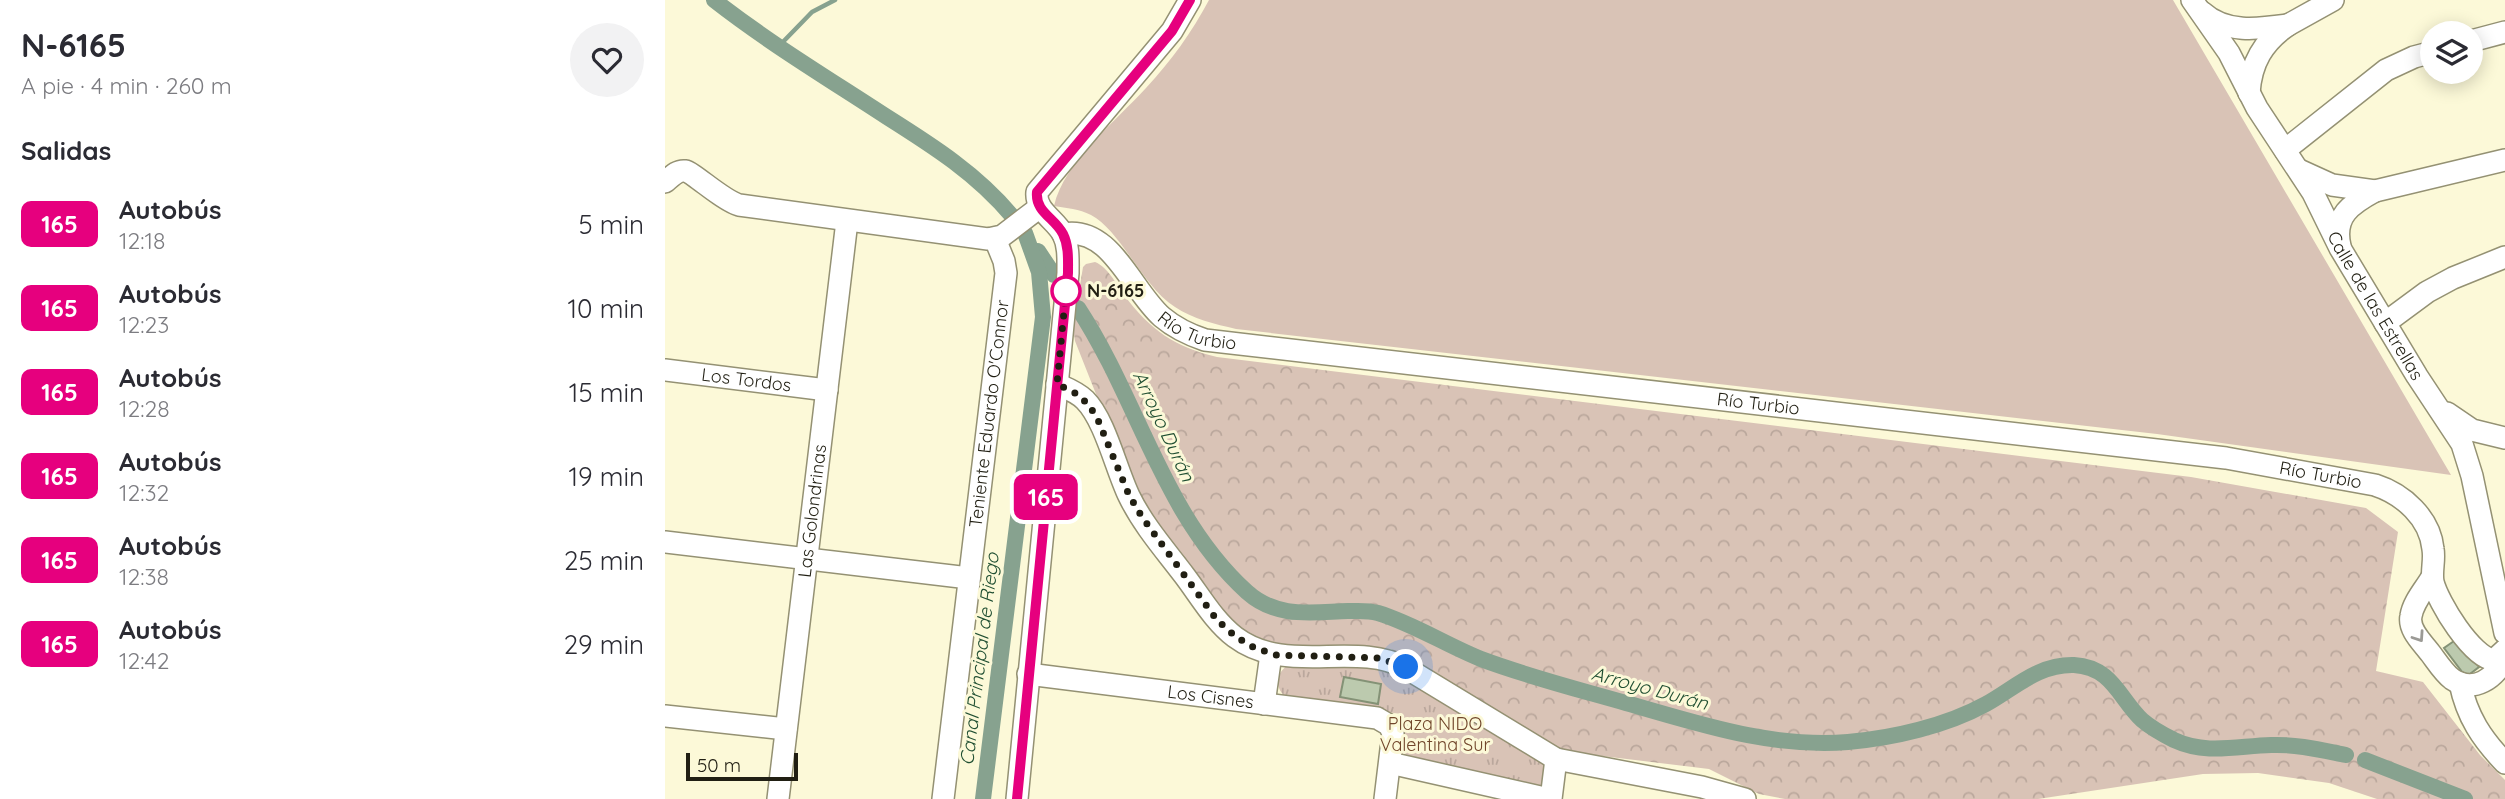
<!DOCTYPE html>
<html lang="es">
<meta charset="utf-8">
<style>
:root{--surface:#fff;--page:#f2f2f3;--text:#2b2b33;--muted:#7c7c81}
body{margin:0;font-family:Quicksand,sans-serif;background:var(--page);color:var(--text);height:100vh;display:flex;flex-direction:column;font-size:26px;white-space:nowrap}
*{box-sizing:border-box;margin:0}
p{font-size:23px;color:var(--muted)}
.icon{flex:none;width:38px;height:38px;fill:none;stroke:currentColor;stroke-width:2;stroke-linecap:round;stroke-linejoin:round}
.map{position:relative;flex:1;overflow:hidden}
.panel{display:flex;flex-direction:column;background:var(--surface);width:665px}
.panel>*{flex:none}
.badge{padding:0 14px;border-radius:10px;font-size:24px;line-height:46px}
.tools{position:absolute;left:1755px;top:21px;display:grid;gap:14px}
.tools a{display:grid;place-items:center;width:63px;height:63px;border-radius:50%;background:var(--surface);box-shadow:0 4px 18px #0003;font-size:35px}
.scale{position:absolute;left:21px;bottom:18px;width:112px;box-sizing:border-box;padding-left:7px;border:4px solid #211f13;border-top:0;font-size:19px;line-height:24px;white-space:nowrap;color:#211f13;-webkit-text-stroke:5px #fcf9d8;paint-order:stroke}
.you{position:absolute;width:35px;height:35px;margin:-18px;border:5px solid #fff;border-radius:50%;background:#1a73e8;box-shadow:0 0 0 10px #1a73e833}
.map>.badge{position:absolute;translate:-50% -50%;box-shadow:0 0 0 4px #fff}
h2{padding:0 21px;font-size:26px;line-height:63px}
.round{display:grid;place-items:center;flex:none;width:74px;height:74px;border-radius:37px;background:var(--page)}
.headline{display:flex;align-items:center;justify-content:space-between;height:119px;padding:0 21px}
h1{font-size:33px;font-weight:700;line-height:52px}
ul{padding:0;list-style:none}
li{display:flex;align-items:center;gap:21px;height:84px;padding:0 21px}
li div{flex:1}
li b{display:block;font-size:26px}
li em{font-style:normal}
li .badge{min-width:77px;font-weight:700;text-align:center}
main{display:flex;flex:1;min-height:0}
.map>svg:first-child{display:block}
.green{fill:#d9c3b6}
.forest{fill:url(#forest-crowns)}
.park{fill:url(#park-tufts)}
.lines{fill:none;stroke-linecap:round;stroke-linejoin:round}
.stream{stroke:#87a28f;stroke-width:4.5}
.canal{stroke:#87a28f;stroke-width:16}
.building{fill:#bccaae;stroke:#849276;stroke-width:2}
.minor-casing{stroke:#949173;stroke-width:24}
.minor{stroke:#fff;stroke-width:21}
.oneway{stroke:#9b9a95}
.line-casing{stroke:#fff;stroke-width:16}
.line{stroke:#e6007e;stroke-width:10}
.walk{stroke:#211f13;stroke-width:7;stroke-dasharray:0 12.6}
.stop-dot{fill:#fff;stroke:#e6007e;stroke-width:3.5}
.labels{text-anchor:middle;stroke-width:6;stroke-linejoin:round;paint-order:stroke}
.stop-label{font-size:18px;font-weight:bold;fill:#211f13;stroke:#fcf9d8;text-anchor:start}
.street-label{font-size:18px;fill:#211f13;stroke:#fcf9d8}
.park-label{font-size:18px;fill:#71462b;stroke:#fcf9d8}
.water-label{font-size:19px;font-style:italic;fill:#204f32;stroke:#fcf9d8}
</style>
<main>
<section class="panel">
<div class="headline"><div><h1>N-6165</h1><p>A pie · 4 min · 260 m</p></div><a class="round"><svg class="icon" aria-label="heart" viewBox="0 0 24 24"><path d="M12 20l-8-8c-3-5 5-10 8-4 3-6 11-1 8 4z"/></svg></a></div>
<h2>Salidas</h2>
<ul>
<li><span class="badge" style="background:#e6007e;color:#fff">165</span><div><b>Autobús</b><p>12:18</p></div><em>5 min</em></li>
<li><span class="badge" style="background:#e6007e;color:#fff">165</span><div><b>Autobús</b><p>12:23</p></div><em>10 min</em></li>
<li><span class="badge" style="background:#e6007e;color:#fff">165</span><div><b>Autobús</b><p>12:28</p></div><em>15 min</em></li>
<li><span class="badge" style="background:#e6007e;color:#fff">165</span><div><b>Autobús</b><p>12:32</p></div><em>19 min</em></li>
<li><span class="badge" style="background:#e6007e;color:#fff">165</span><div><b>Autobús</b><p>12:38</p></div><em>25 min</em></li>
<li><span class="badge" style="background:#e6007e;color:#fff">165</span><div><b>Autobús</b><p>12:42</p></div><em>29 min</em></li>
</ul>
</section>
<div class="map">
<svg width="1840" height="799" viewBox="0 0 1840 799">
<defs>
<pattern id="forest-crowns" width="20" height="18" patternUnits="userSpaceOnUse" patternTransform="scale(1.75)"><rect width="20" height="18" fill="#d9c3b6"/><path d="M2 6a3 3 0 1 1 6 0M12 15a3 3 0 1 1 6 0" fill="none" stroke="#baa79c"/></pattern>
<pattern id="park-tufts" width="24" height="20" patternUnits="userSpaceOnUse" patternTransform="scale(1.75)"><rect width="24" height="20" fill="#d9c3b6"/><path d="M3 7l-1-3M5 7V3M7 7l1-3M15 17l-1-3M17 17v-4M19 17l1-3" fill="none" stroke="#baa79c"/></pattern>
</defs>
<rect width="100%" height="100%" fill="#fcf9d8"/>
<path class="green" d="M544 0H1508L1786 475 1492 434 571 329C550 324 528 319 510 307 477 286 457 232 426 215 414 209 402 208 389 206 399 162 451 121 481 88 506 61 527 32 544 0Z"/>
<path class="forest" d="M430 262C443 267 451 284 459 295 485 330 510 347 552 357L1526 477 1701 508 1733 532 1711 671 1758 682 1815 755 1840 780V799H1712L1664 783 1593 773 1538 774 1373 799H1120L1094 794 1044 769 896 751 876 741 726 649 615 648 606 646 567 625 487 521 467 485 410 341 408 328 418 267 421 264Z"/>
<path class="park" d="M625 664 723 668 876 759 882 766 878 788 739 761 733 753 737 714 627 701C610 693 607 674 625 664Z"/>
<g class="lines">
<path class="stream" d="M114 46 147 12 170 0"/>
<g class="canal">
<path d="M49 0C104 43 164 79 222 117 268 146 312 174 347 216"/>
<path d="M373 251 389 275"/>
<path d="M413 308C474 401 498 516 582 592 612 619 647 612 683 611 693 611 703 610 713 613 749 624 781 645 816 659 864 677 912 689 961 703 1035 724 1105 748 1183 742 1228 738 1281 726 1321 704 1350 688 1373 664 1409 665 1447 667 1454 698 1477 720 1485 727 1499 735 1509 740 1541 755 1572 746 1606 745 1632 744 1656 750 1681 755"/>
<path d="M1700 760 1800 799"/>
<path d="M318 799 378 317 374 272 360 233"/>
</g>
</g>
<g class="building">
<path d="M1789 641 1797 651 1800 649 1814 667 1801 677 1779 648Z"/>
<path d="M679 677 716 684 713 704 675 697Z"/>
</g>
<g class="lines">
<defs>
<g id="minor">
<path id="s1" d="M1527 0 1564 53 1592 108 1648 193 1675 248 1752 376 1797 444 1807 476 1840 633"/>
<path d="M1537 12C1561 34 1594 29 1623 25 1598 42 1586 63 1584 93"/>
<path d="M1623 25 1668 0"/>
<path d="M1806 41 1840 32"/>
<path d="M1620 150 1721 70 1749 57 1768 52"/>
<path d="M1634 170 1667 185 1710 191C1686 204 1668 216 1675 246"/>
<path d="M0 182C6 177 12 170 20 171 28 172 57 200 74 205L323 239 337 236 375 207"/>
<path d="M1710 191 1840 160"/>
<path id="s2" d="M398 234C446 225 466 290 497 317 510 328 525 335 540 340L1561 458 1710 485C1738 494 1765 518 1768 549 1770 560 1766 571 1768 582 1773 602 1807 658 1829 660L1840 650"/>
<path d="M1720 323 1762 292 1788 278 1840 257"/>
<path id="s3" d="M0 370 162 390"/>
<path d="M392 384C401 388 412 392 420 400 440 420 451 469 464 496 478 525 500 550 519 575 535 596 549 621 570 637 622 676 689 640 741 668L891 759 1037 787 1080 799"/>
<path d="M1782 413 1807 430 1840 438"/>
<path d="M0 542 304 578"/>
<path d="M1767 577C1760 589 1748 602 1746 616 1743 630 1758 643 1766 654 1772 662 1779 673 1787 679 1809 694 1830 678 1840 658"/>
<path id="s4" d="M363 674 712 718 724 725 728 733 720 799"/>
<path d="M1795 683C1802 717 1817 739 1840 763"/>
<path d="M599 704 606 654"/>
<path d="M0 716 121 729"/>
<path d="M725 763 884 799"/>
<path id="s5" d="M113 799 182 221"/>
<path id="s6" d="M278 799 341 273 339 261 330 239"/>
<path d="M352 799 403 273C403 260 404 246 398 234 390 219 370 211 372 192L507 31 525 0"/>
<path d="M886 799 891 759"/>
</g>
</defs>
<use href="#minor" class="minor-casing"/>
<use href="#minor" class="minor"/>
</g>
<defs><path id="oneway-chevron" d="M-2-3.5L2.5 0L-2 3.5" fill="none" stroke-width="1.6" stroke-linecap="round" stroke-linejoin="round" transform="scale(1.75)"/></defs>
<use class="oneway" href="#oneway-chevron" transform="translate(1754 637) rotate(56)"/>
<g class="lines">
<defs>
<path id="line" d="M352 799 403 273C403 260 404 246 398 234 390 218 370 212 372 192L507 31 525 0"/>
</defs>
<use href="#line" class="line-casing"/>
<use href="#line" class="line"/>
<path class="walk" d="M401 291 392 384 412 394 424 405 433 420 464 495 477 517 552 620 571 637 590 648 611 655 713 658 741 667"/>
</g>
<circle class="stop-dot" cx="401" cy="291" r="14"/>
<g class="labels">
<g class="stop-label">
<text x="422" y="297">N-6165</text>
</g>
<g class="street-label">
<text dy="6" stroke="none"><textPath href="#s1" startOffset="357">Calle de las Estrellas</textPath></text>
<text dy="6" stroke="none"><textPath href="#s2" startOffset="175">Río Turbio</textPath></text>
<text dy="6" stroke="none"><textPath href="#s3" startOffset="82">Los Tordos</textPath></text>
<text dy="6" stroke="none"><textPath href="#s2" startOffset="742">Río Turbio</textPath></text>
<text dy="6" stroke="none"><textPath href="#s6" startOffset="388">Teniente Eduardo O'Connor</textPath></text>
<text dy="6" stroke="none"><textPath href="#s2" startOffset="1309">Río Turbio</textPath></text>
<text dy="6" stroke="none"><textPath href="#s5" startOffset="290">Las Golondrinas</textPath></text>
<text dy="6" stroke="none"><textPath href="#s4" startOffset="184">Los Cisnes</textPath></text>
</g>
<g class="park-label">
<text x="770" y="730">Plaza NIDO<tspan x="770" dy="21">Valentina Sur</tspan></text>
</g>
<g class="water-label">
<text transform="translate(499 426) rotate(65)" y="7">Arroyo Durán</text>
<text transform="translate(314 659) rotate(-83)" y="7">Canal Principal de Riego</text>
<text transform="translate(985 688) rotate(15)" y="7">Arroyo Durán</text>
</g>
</g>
</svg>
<div class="tools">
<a><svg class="icon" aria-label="layers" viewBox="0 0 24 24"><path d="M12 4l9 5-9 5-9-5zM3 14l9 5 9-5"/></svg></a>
</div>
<div class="scale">50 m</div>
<div class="you" style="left:741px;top:667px"></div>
<b class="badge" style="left:381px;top:497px;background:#e6007e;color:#fff">165</b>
</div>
</main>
